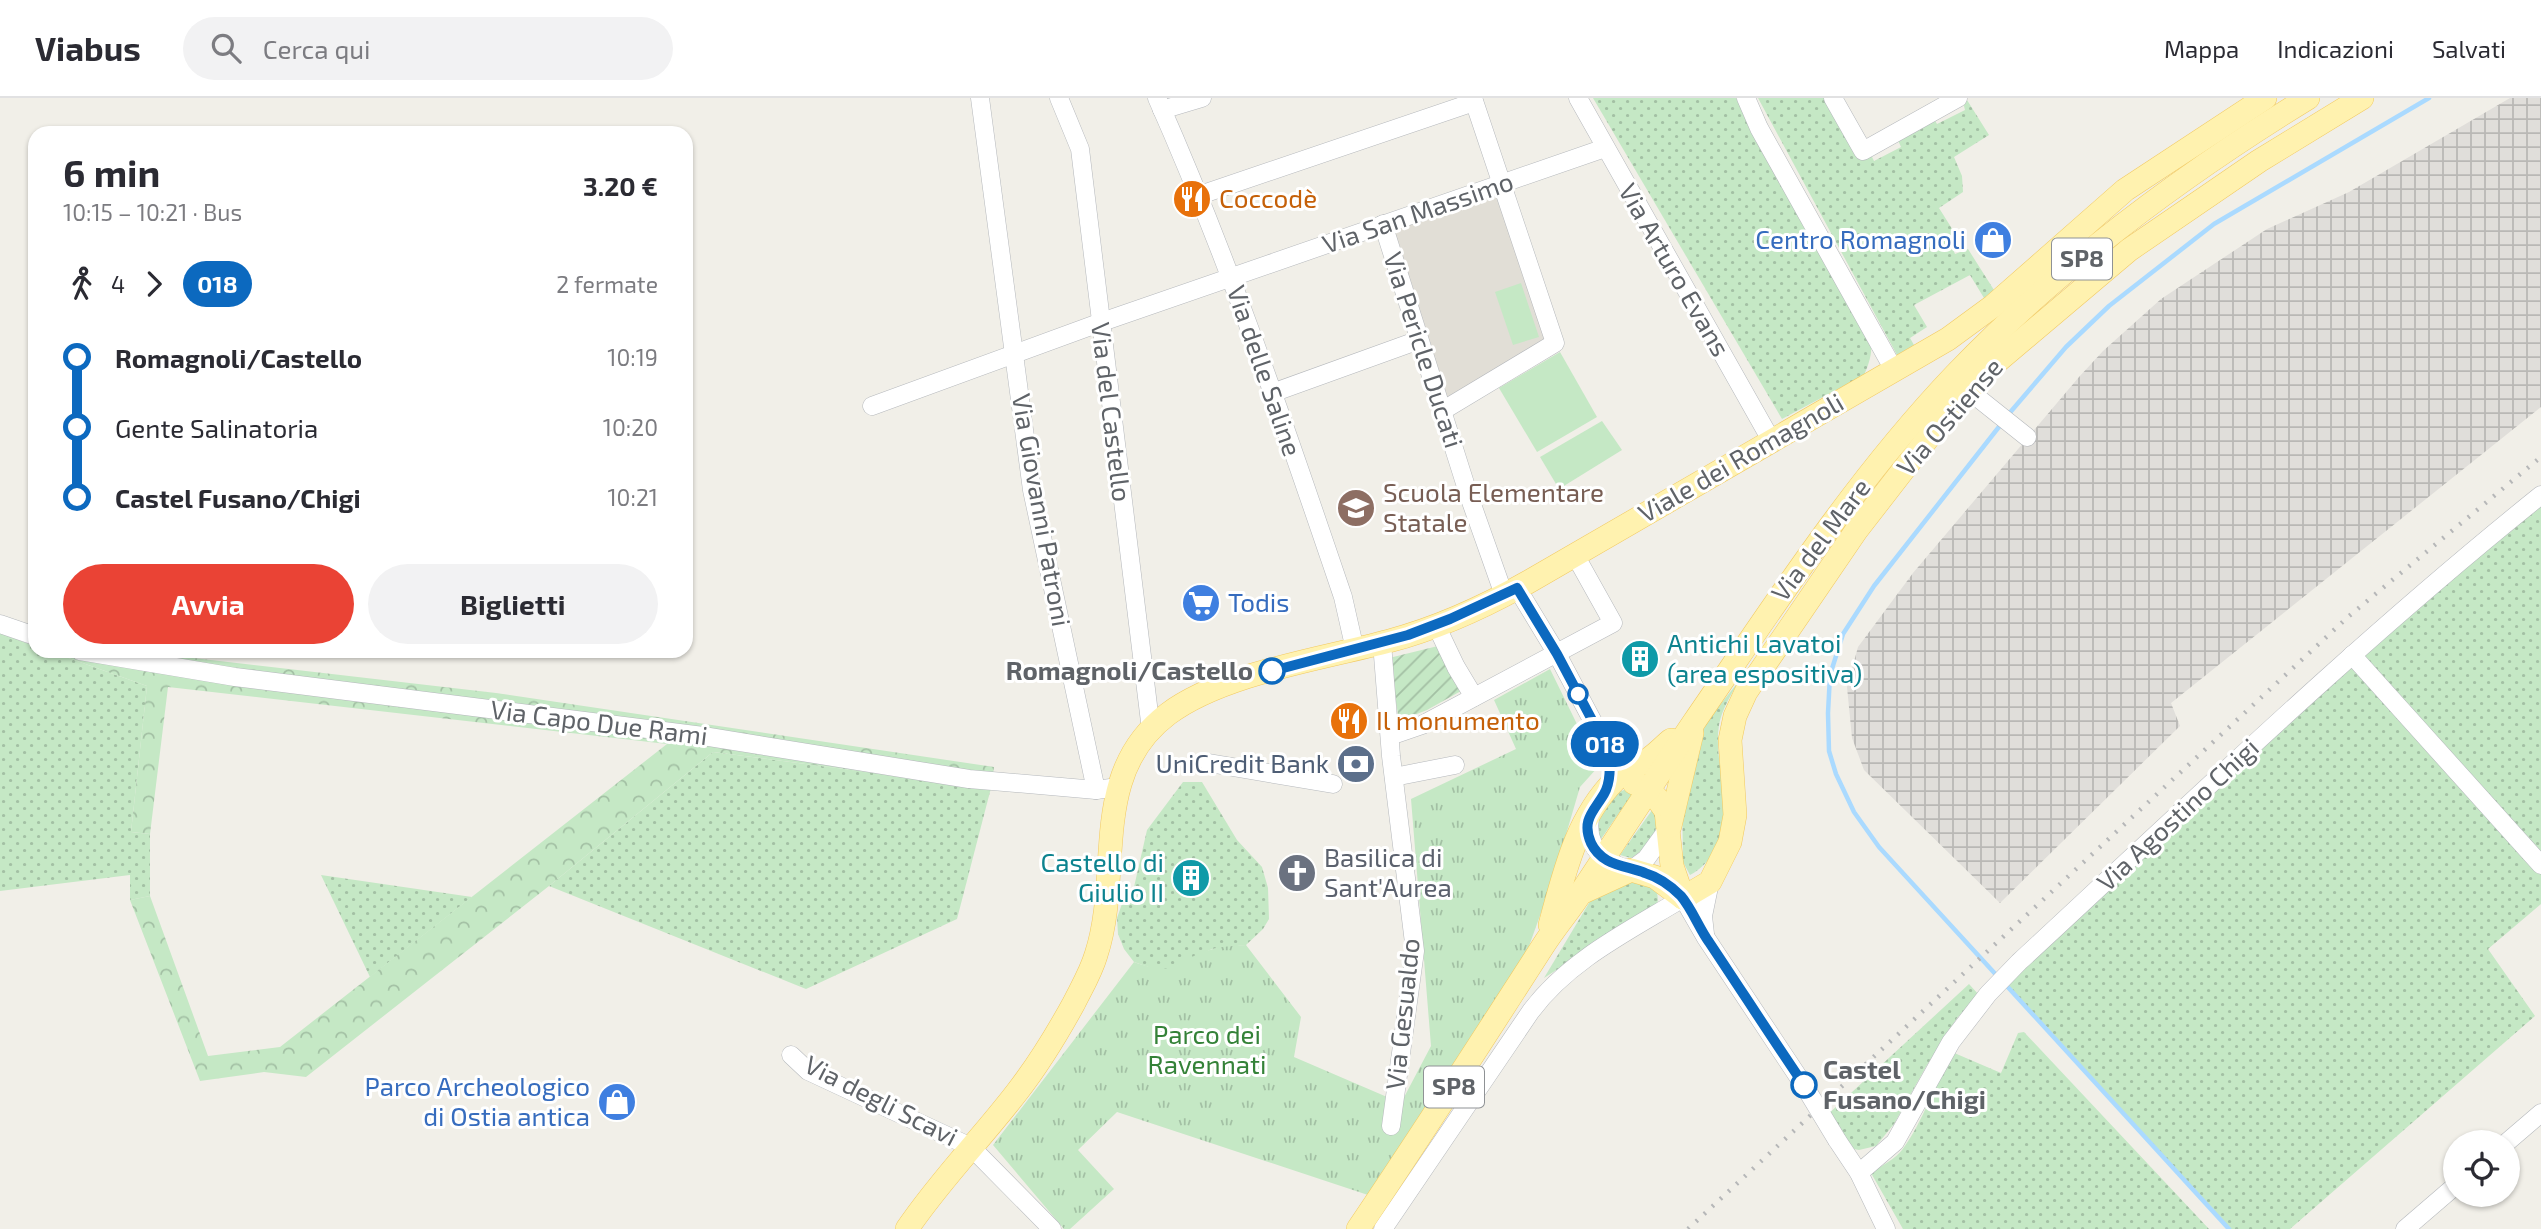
<!DOCTYPE html>
<html lang="it">
<meta charset="utf-8">
<style>
:root{--surface:#fff;--page:#f2f2f3;--text:#2b2b33;--muted:#7c7c81;--line:#e1e1e2;--accent:#ea4335}
body{margin:0;font-family:"Exo 2",sans-serif;background:var(--page);color:var(--text);height:100vh;display:flex;flex-direction:column;font-size:26px;white-space:nowrap}
*{box-sizing:border-box;margin:0}
p{font-size:23px;color:var(--muted)}
.icon{flex:none;width:38px;height:38px;fill:none;stroke:currentColor;stroke-width:2;stroke-linecap:round;stroke-linejoin:round}
.map{position:relative;flex:1;overflow:hidden}
.drawer{position:absolute;left:28px;top:28px;width:665px;height:532px;display:flex;flex-direction:column;background:var(--surface);border-radius:21px;box-shadow:0 2px 5px #0004}
.drawer>*{flex:none}
.badge{padding:0 14px;border-radius:23px;font-size:24px;line-height:46px}
.buttons{position:absolute;left:2443px;top:1032px;display:grid;gap:14px}
.buttons a{display:grid;place-items:center;width:77px;height:77px;border-radius:50%;background:var(--surface);box-shadow:0 2px 5px #0004;font-size:35px}
.map>.badge{position:absolute;translate:-50% -50%;box-shadow:0 0 0 4px #fff}
.legs{display:flex;align-items:center;gap:10px;height:77px;padding:0 35px;font-size:23px}
.legs p{margin-inline-start:auto}
.overview{display:flex;align-items:center;justify-content:space-between;height:119px;padding:0 35px}
h1{font-size:38px;font-weight:700;line-height:52px}
.button{display:flex;gap:14px;margin-top:auto;padding:14px 35px}
.button a{flex:1;height:80px;border-radius:42px;background:var(--accent);color:#fff;font-size:28px;font-weight:700;line-height:80px;text-align:center}
.button a+a{background:var(--page);color:var(--text)}
ul{padding:0 35px;list-style:none}
li{display:flex;align-items:center;gap:24px;height:70px;font-size:26px}
li i{display:grid;place-items:center;width:10px;height:100%;margin:0 9px;background:currentColor}
li i::after{content:'';width:18px;height:18px;margin:-9px;border:5px solid;border-radius:50%;background:var(--surface)}
li p{margin-inline-start:auto}
li:first-child i{background:linear-gradient(#0000 50%,currentColor 0)}
li:last-child i{background:linear-gradient(currentColor 50%,#0000 0)}
header{display:flex;align-items:center;gap:42px;box-sizing:border-box;height:98px;padding:0 35px;background:var(--surface);border-bottom:2px solid var(--line)}
header strong{font-size:33px}
nav{display:flex;gap:38px;margin-inline-start:auto;font-size:24px}
.search{width:490px;height:63px;background:var(--page);display:flex;align-items:center;gap:18px;box-sizing:border-box;padding:0 24px;border-radius:38px;color:var(--muted);font-size:26px}
.map>svg:first-child{display:block}
.industrial{fill:url(#industrial-grid)}
.education{fill:#e1ded6}
.grass{fill:url(#grass-dots)}
.forest{fill:url(#forest-crowns)}
.park{fill:url(#park-tufts)}
.garden{fill:url(#garden-furrows)}
.pitch{fill:#c5e8c5}
.lines{fill:none;stroke-linecap:round;stroke-linejoin:round}
.stream{stroke:#aadaff;stroke-width:4.5}
.minor-casing{stroke:#b5b8bc;stroke-width:19}
.major-casing{stroke:#f2c960;stroke-width:24}
.minor{stroke:#fff;stroke-width:18}
.major{stroke:#fff2af;stroke-width:23}
.rail{stroke:#b6b7b8;stroke-width:4.5;stroke-dasharray:2 9;stroke-linecap:butt}
.minor-bridge-casing{stroke:#b5b8bc;stroke-width:19;stroke-linecap:butt}
.minor-bridge{stroke:#fff;stroke-width:18}
.line-1-casing{stroke:#fff;stroke-width:16}
.line-1{stroke:#0c69bf;stroke-width:10}
.stop-1-dot{fill:#fff;stroke:#0c69bf;stroke-width:3.5}
.labels{text-anchor:middle;stroke-width:6;stroke-linejoin:round;paint-order:stroke}
.shield{fill:#fff;stroke:#8f9295;stroke-width:2}
.shield-label{font-size:24px;font-weight:bold;fill:#5f6368}
.food-label{font-size:26px;fill:#c56008;stroke:#fff;text-anchor:start}
.street-label{font-size:26px;fill:#5f6368;stroke:#fff}
.shop-label{font-size:26px;fill:#366cbe;stroke:#fff;text-anchor:end}
.education-label{font-size:26px;fill:#785e54;stroke:#fff;text-anchor:start}
.culture-label{font-size:26px;fill:#0d838f;stroke:#fff;text-anchor:start}
.stop-label{font-size:26px;font-weight:bold;fill:#5f6368;stroke:#fff;text-anchor:end}
.service-label{font-size:26px;fill:#4e5e75;stroke:#fff;text-anchor:end}
.worship-label{font-size:26px;fill:#5b616d;stroke:#fff;text-anchor:start}
.park-label{font-size:26px;fill:#348238;stroke:#fff}
</style>
<header>
<strong>Viabus</strong>
<div class="search"><svg class="icon" aria-label="search" viewBox="0 0 24 24"><circle cx="10" cy="10" r="6"/><path d="M15 15l6 6"/></svg>Cerca qui</div>
<nav><a>Mappa</a><a>Indicazioni</a><a>Salvati</a></nav>
</header>
<div class="map">
<svg width="2541" height="1131" viewBox="0 0 2541 1131">
<defs>
<pattern id="industrial-grid" width="8" height="8" patternUnits="userSpaceOnUse" patternTransform="scale(1.75)"><rect width="8" height="8" fill="#e0deda"/><path d="M0 4h8M4 0v8" fill="none" stroke="#b9b8b5"/></pattern>
<pattern id="grass-dots" width="8" height="8" patternUnits="userSpaceOnUse" patternTransform="scale(1.75)"><rect width="8" height="8" fill="#c5e8c5"/><path d="M2 2h.1M6 6h.1" fill="none" stroke="#a3c0a4" stroke-width="1.8" stroke-linecap="round"/></pattern>
<pattern id="forest-crowns" width="20" height="18" patternUnits="userSpaceOnUse" patternTransform="scale(1.75)"><rect width="20" height="18" fill="#c5e8c5"/><path d="M2 6a3 3 0 1 1 6 0M12 15a3 3 0 1 1 6 0" fill="none" stroke="#a3c0a4"/></pattern>
<pattern id="park-tufts" width="24" height="20" patternUnits="userSpaceOnUse" patternTransform="scale(1.75)"><rect width="24" height="20" fill="#c5e8c5"/><path d="M3 7l-1-3M5 7V3M7 7l1-3M15 17l-1-3M17 17v-4M19 17l1-3" fill="none" stroke="#a3c0a4"/></pattern>
<pattern id="garden-furrows" width="10" height="10" patternUnits="userSpaceOnUse" patternTransform="scale(1.75)"><rect width="10" height="10" fill="#c5e8c5"/><path d="M-1 1l2-2M0 10L10 0M9 11l2-2" fill="none" stroke="#a3c0a4"/></pattern>
</defs>
<rect width="100%" height="100%" fill="#f1efe8"/>
<path class="industrial" d="M2510 0H2541V309L2171 605 2180 628 2000 805 1864 672 1852 640 1847 589 1858 549 1913 475 2079 279 2103 253 2161 201 2267 131 2349 94Z"/>
<path class="education" d="M1497 95 1546 237 1544 243 1447 300 1394 133Z"/>
<g class="grass">
<path d="M1593 0H1736L1869 237C1874 250 1870 264 1864 277L1782 321Z"/>
<path d="M1758 0H1824L1858 58 1870 55 1874 63 1901 49 1897 40 1933 19 1937 26 1965 12 1963 4 1967 2 1989 37 1954 59 1962 78 1963 94 1939 110 1956 137 1949 142 1955 156 1968 151 1994 192 1984 200 1970 177 1914 207 1927 229 1910 240 1914 247 1897 257Z"/>
<path d="M2541 397V806L2488 851 2535 918 2290 1131H2230L1997 877Z"/>
<path d="M0 535 35 548V553H49L147 588 131 734 150 736V798L130 802V777L0 793Z"/>
<path d="M1739 583C1731 597 1722 611 1719 627 1714 659 1727 689 1726 719 1725 741 1710 767 1690 777L1683 764 1682 698 1691 658 1708 622Z"/>
<path d="M713 654 991 690 957 821 806 891 549 788Z"/>
<path d="M1183 684H1202L1237 742 1262 769 1268 790 1269 821 1263 831 1246 847 1212 851 1171 871H1154L1134 864 1124 851 1118 836 1117 820 1123 803 1134 789 1147 732Z"/>
<path d="M1629 690 1635 692 1601 741 1597 738 1598 717 1619 694Z"/>
<path d="M1655 708C1661 732 1652 747 1631 760L1620 757Z"/>
<path d="M321 777 472 799 370 879Z"/>
<path d="M1630 782 1646 786 1657 793 1658 803 1654 809 1544 880 1592 800Z"/>
<path d="M1969 886 1979 897 1957 920 1927 967 1894 1026 1876 1048 1859 1052 1848 1050 1825 1019Z"/>
<path d="M2024 934 2209 1131H1903L1871 1075C1881 1068 1895 1061 1902 1052 1924 1023 1934 986 1952 954L2001 975 2018 935Z"/>
</g>
<path class="forest" d="M49 553H133L496 595 994 669 991 690 713 654 549 788 306 979 264 974 200 983 130 802 150 798 208 958 280 949 667 646 168 589 150 736 131 734 147 588Z"/>
<path class="park" d="M1550 571 1598 669 1580 689 1552 784 1528 851 1368 1097 1117 1014 1078 1052 1114 1091 1070 1131H1064L993 1047 1134 864C1181 881 1174 861 1213 851 1223 848 1236 848 1246 847L1301 919 1294 959 1401 1005 1431 948 1411 701 1516 651 1494 602Z"/>
<path class="garden" d="M1438 548 1461 593 1427 612 1399 623 1389 560Z"/>
<g class="pitch">
<path d="M1521 185 1539 239 1513 247 1495 194Z"/>
<path d="M1560 254 1597 319 1537 354 1499 290Z"/>
<path d="M1602 323 1622 352 1559 391 1540 359Z"/>
</g>
<g class="lines">
<g class="stream">
<path d="M2007 318 2066 249 2109 208 2214 126 2429 0"/>
<path d="M1999 880 1879 749 1854 714 1836 676 1829 653 1828 615 1830 577 1843 536 1874 488 2002 325"/>
<path d="M2005 886 2229 1131"/>
</g>
<defs>
<g id="minor">
<path d="M980 0 1032 392 1096 692"/>
<path d="M1059 0 1080 51 1151 632"/>
<path d="M1157 0C1229 162 1286 331 1343 499L1355 552"/>
<path d="M1578 0 1771 342"/>
<path d="M1746 0 1759 30 1894 272"/>
<path d="M1833 0 1863 53 1958 0"/>
<path d="M1162 12 1202 0"/>
<path d="M1200 97 1474 4"/>
<path d="M1383 126 1469 398 1504 497"/>
<path d="M1968 292 2027 339"/>
<path d="M1272 295 1419 242"/>
<path d="M872 308 1099 225 1605 50"/>
<path d="M1442 313 1555 245 1473 0"/>
<path d="M1517 490 1557 556 1609 654 1631 682"/>
<path d="M0 526 35 538"/>
<path d="M1436 527 1456 569 1474 599"/>
<path d="M1382 545 1391 658 1415 853 1391 1028"/>
<path d="M80 553 235 579 703 638 969 681 1096 692 1118 689"/>
<path d="M2352 557 2541 767"/>
<path d="M1390 638 1422 627 1613 525 1575 457"/>
<path d="M1209 665 1333 686"/>
<path d="M1394 679 1455 667"/>
<path d="M1590 719C1585 748 1604 766 1631 772L1646 761 1670 728"/>
<path d="M1705 836 1703 818 1710 784"/>
<path d="M791 957 808 973 971 1049 1052 1131"/>
<path d="M1837 1042 1859 1075 1886 1131"/>
<path d="M2506 1045 2541 1015"/>
<path d="M1859 1075 1895 1044 1951 944 1988 896 2019 864C2190 706 2359 543 2541 397"/>
<path d="M1383 1131 1531 913C1569 862 1629 833 1683 800L1706 840 1805 989"/>
<path d="M2405 1131 2455 1088"/>
</g>
<g id="major">
<path d="M1634 685 1640 687 1656 699 1666 713 1672 768 1683 800"/>
<path d="M1670 728 1692 635"/>
<path d="M1581 795 1631 772 1655 779 1683 800"/>
<path d="M1683 800 1710 784 1730 744 1735 717 1730 642 1735 618 1746 594 1856 433 1935 331 1987 272 2129 152 2259 63 2362 0"/>
<path d="M1550 827C1564 776 1576 721 1615 682 1623 674 1633 670 1642 665 1653 660 1662 649 1671 642"/>
<path d="M907 1131C940 1082 981 1041 1017 994 1038 967 1057 936 1074 905 1082 889 1091 874 1096 857 1123 775 1088 676 1168 616 1223 575 1322 561 1389 543 1438 530 1486 508 1530 483L1948 241 1993 208 2125 92 2265 0"/>
<path d="M1358 1131C1421 1038 1482 943 1543 848 1555 829 1570 812 1582 793 1619 737 1656 680 1694 624 1776 505 1855 382 1955 277 2059 168 2181 78 2308 0"/>
</g>
</defs>
<use href="#minor" class="minor-casing"/>
<use href="#major" class="major-casing"/>
<use href="#minor" class="minor"/>
<use href="#major" class="major"/>
<path class="rail" d="M1688 1131 2349 518 2541 359"/>
<defs>
<path id="minor-bridge" d="M1805 989 1837 1042"/>
</defs>
<use href="#minor-bridge" class="minor-bridge-casing"/>
<use href="#minor-bridge" class="minor-bridge"/>
</g>
<g class="lines">
<defs>
<path id="line-1" d="M1272 573 1408 537 1450 521 1517 490 1557 556 1609 654C1610 668 1611 684 1604 696 1594 713 1581 722 1591 745 1602 768 1625 767 1645 775 1658 779 1671 788 1681 798 1692 811 1699 830 1709 844 1741 892 1772 940 1804 987"/>
</defs>
<use href="#line-1" class="line-1-casing"/>
<use href="#line-1" class="line-1"/>
</g>
<defs>
<symbol id="restaurant-disc" viewBox="-11 -11 22 22"><circle r="9.5" fill="#e8710a" stroke="#fff"/><path d="M-5-6h1v4h1v-4h1v4h1v-4h1v5L-1.5 .5V6h-2V.5L-5-1ZM5-6V6H3V1.5H1.5Q1.5-4 5-6Z" fill="#fff"/></symbol>
<symbol id="shop-disc" viewBox="-11 -11 22 22"><circle r="9.5" fill="#3f7fe0" stroke="#fff"/><path d="M-5-2.5h2.3a2.7 3.5 0 0 1 5.4 0H5L5.5 6h-11ZM-1.5-2.5h3a1.5 2.3 0 0 0-3 0Z" fill="#fff"/></symbol>
<symbol id="school-disc" viewBox="-11 -11 22 22"><circle r="9.5" fill="#8d6e63" stroke="#fff"/><path d="M0-5L7-2L0 1L-7-2ZM-4 1L0 2.5L4 1V4Q0 6-4 4Z" fill="#fff"/></symbol>
<symbol id="supermarket-disc" viewBox="-11 -11 22 22"><circle r="9.5" fill="#3f7fe0" stroke="#fff"/><path d="M-6-5.5h2.5l.6 2H6L4.5 2H-2.5L-4.4-4H-6ZM-1.5 3.2a1.3 1.3 0 1 0 .1 0ZM3 3.2a1.3 1.3 0 1 0 .1 0Z" fill="#fff"/></symbol>
<symbol id="building-disc" viewBox="-11 -11 22 22"><circle r="9.5" fill="#0f9aa8" stroke="#fff"/><path d="M-4-6H4V6H1V3H-1V6H-4ZM-2.5-4.3h1.7v1.8h-1.7ZM.8-4.3h1.7v1.8H.8ZM-2.5-1h1.7V.8h-1.7ZM.8-1h1.7V.8H.8Z" fill="#fff"/></symbol>
<symbol id="bank-disc" viewBox="-11 -11 22 22"><circle r="9.5" fill="#5c6f8a" stroke="#fff"/><path d="M-6-4H6V4H-6ZM0-2.3a2.3 2.3 0 1 0 0 4.6a2.3 2.3 0 1 0 0-4.6Z" fill="#fff"/></symbol>
<symbol id="church-disc" viewBox="-11 -11 22 22"><circle r="9.5" fill="#6b7280" stroke="#fff"/><path d="M-1.2-6h2.4v3.5h3.3v2.4h-3.3V6h-2.4V-.1h-3.3v-2.4h3.3Z" fill="#fff"/></symbol>
</defs>
<g fill-rule="evenodd">
<use href="#restaurant-disc" x="1170" y="79" width="44" height="44"/>
<use href="#shop-disc" x="1971" y="120" width="44" height="44"/>
<use href="#school-disc" x="1334" y="388" width="44" height="44"/>
<use href="#supermarket-disc" x="1179" y="483" width="44" height="44"/>
<use href="#building-disc" x="1618" y="539" width="44" height="44"/>
<use href="#restaurant-disc" x="1327" y="601" width="44" height="44"/>
<use href="#bank-disc" x="1334" y="644" width="44" height="44"/>
<use href="#church-disc" x="1275" y="753" width="44" height="44"/>
<use href="#building-disc" x="1169" y="758" width="44" height="44"/>
<use href="#shop-disc" x="595" y="982" width="44" height="44"/>
</g>
<g class="stop-1-dot">
<circle cx="1272" cy="573" r="12"/>
<circle cx="1578" cy="596" r="9"/>
<circle cx="1804" cy="987" r="12"/>
</g>
<g class="labels">
<g class="shield">
<rect x="2052" y="140.5" width="60" height="41" rx="5"/>
<rect x="1424" y="968.5" width="60" height="41" rx="5"/>
</g>
<g class="shield-label">
<text x="2082" y="169">SP8</text>
<text x="1454" y="997">SP8</text>
</g>
<g class="food-label">
<text x="1219" y="110">Coccodè</text>
<text x="1376" y="632">Il monumento</text>
</g>
<g class="street-label">
<text transform="translate(1418 115) rotate(-19)" y="9">Via San Massimo</text>
<text transform="translate(1674 172) rotate(60)" y="9">Via Arturo Evans</text>
<text transform="translate(1423 252) rotate(72)" y="9">Via Pericle Ducati</text>
<text transform="translate(1264 273) rotate(71)" y="9">Via delle Saline</text>
<text transform="translate(1111 314) rotate(83)" y="9">Via del Castello</text>
<text transform="translate(1950 319) rotate(-49)" y="9">Via Ostiense</text>
<text transform="translate(1741 360) rotate(-30)" y="9">Viale dei Romagnoli</text>
<text transform="translate(1041 412) rotate(80)" y="9">Via Giovanni Patroni</text>
<text transform="translate(1821 442) rotate(-53)" y="9">Via del Mare</text>
<text transform="translate(599 625) rotate(7)" y="9">Via Capo Due Rami</text>
<text transform="translate(2178 717) rotate(-43)" y="9">Via Agostino Chigi</text>
<text transform="translate(1403 916) rotate(-84)" y="9">Via Gesualdo</text>
<text transform="translate(881 1003) rotate(27)" y="9">Via degli Scavi</text>
</g>
<g class="shop-label">
<text x="1966" y="151">Centro Romagnoli</text>
<text x="1228" y="514" text-anchor="start">Todis</text>
<text x="590" y="998">Parco Archeologico<tspan x="590" dy="30">di Ostia antica</tspan></text>
</g>
<g class="education-label">
<text x="1383" y="404">Scuola Elementare<tspan x="1383" dy="30">Statale</tspan></text>
</g>
<g class="culture-label">
<text x="1667" y="555">Antichi Lavatoi<tspan x="1667" dy="30">(area espositiva)</tspan></text>
<text x="1164" y="774" text-anchor="end">Castello di<tspan x="1164" dy="30">Giulio II</tspan></text>
</g>
<g class="stop-label">
<text x="1253" y="582">Romagnoli/Castello</text>
<text x="1823" y="981" text-anchor="start">Castel<tspan x="1823" dy="30">Fusano/Chigi</tspan></text>
</g>
<g class="service-label">
<text x="1329" y="675">UniCredit Bank</text>
</g>
<g class="worship-label">
<text x="1324" y="769">Basilica di<tspan x="1324" dy="30">Sant'Aurea</tspan></text>
</g>
<g class="park-label">
<text x="1207" y="946">Parco dei<tspan x="1207" dy="30">Ravennati</tspan></text>
</g>
</g>
</svg>
<div class="buttons">
<a><svg class="icon" aria-label="locate" viewBox="0 0 24 24"><circle cx="12" cy="12" r="6"/><path d="M12 2v4M12 18v4M2 12h4M18 12h4"/></svg></a>
</div>
<b class="badge" style="left:1605px;top:646px;background:#0c69bf;color:#fff">018</b>
<section class="drawer">
<div class="overview"><div><h1>6 min</h1><p>10:15 – 10:21 · Bus</p></div><b>3.20 €</b></div>
<div class="legs"><svg class="icon" aria-label="walk" viewBox="0 0 24 24"><circle cx="13" cy="4" r="2"/><path d="M13 8l-2 6 4 7M11 14l-3 7M7 12l3-4h3l4 4"/></svg>4<svg class="icon" aria-label="forward" viewBox="0 0 24 24"><path d="M9 5l7 7-7 7"/></svg><b class="badge" style="background:#0c69bf;color:#fff">018</b><p>2 fermate</p></div>
<ul>
<li><i style="color:#0c69bf"></i><b>Romagnoli/Castello</b><p>10:19</p></li>
<li><i style="color:#0c69bf"></i><span>Gente Salinatoria</span><p>10:20</p></li>
<li><i style="color:#0c69bf"></i><b>Castel Fusano/Chigi</b><p>10:21</p></li>
</ul>
<div class="button"><a>Avvia</a><a>Biglietti</a></div>
</section>
</div>
